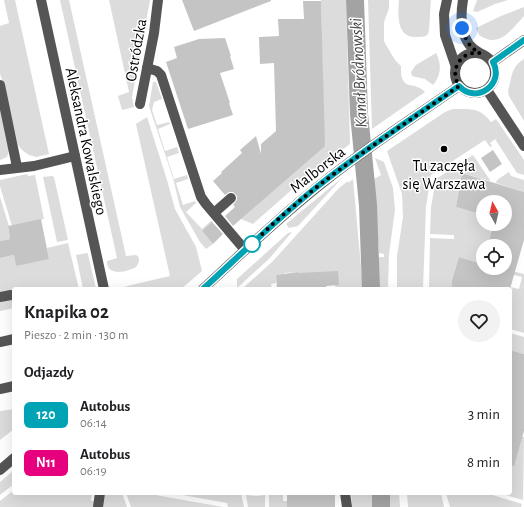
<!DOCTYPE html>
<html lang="pl">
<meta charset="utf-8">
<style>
:root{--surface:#fff;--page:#f2f2f2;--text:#202124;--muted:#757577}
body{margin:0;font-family:"Alegreya Sans",sans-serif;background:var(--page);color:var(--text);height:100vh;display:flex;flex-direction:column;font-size:15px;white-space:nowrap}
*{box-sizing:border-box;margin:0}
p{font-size:13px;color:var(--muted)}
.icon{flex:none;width:22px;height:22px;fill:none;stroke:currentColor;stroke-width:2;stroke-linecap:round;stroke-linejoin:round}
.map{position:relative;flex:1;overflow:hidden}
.drawer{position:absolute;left:12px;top:287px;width:500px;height:208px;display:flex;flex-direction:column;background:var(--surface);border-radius:4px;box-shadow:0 4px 16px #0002}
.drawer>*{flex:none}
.badge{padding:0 8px;border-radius:6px;font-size:14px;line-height:26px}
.needle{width:26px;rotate:352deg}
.controls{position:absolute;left:476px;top:195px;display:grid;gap:8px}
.controls a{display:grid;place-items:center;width:36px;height:36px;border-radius:50%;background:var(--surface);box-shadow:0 4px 16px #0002;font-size:20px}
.you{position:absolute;width:20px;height:20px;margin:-10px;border:3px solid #fff;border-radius:50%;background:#1a73e8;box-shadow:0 0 0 6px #1a73e833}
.map>.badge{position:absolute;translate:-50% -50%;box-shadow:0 0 0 2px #fff}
h2{padding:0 12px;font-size:15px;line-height:36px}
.round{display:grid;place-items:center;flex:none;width:42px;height:42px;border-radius:21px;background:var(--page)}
.head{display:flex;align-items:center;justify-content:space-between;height:68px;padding:0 12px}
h1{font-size:19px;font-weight:700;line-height:30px}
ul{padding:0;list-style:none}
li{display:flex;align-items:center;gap:12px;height:48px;padding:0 12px}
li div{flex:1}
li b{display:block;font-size:15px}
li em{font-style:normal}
li .badge{min-width:44px;font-weight:700;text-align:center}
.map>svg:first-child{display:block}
.green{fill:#dcdcdc}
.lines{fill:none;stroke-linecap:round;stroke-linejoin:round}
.canal{stroke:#a3a3a3;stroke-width:18}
.building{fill:#c4c4c4}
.minor{stroke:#555;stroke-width:10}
.line-casing{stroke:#fff;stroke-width:9}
.line{stroke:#00a3b4;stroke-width:6}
.walk{stroke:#000;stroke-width:4;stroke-dasharray:0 7.2}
.poi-dot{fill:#000;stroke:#fff;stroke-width:1.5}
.stop-dot{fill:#fff;stroke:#00a3b4;stroke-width:2}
.labels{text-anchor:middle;stroke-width:3;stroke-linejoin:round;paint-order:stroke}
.street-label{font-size:16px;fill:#000;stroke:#fff}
.poi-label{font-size:16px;fill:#000;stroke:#fff}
.water-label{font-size:17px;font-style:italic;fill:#444;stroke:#fff}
</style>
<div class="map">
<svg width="524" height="507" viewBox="0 0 524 507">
<rect width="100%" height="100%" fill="#fff"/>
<g class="green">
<path d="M4 0H15L49 154 36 157 29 155 23 151 18 145 3 82 0 74V26L9 23Z"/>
<path d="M60 0H69L126 256 136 255C141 257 139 263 136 267 128 272 106 277 107 261L117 258Z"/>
<path d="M109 0H150L132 97 134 107 122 110 118 96 129 92Z"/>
<path d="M321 0H346L350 144 304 179 253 224 241 219 326 144 324 142Z"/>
<path d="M368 0H389V8L384 22V41L386 45 395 60 401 66C400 93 414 80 425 92L372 129Z"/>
<path d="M399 0H431C430 6 430 32 428 34 426 37 420 37 416 37 396 38 398 13 399 0Z"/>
<path d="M477 0H508L495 4 477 12 473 11Z"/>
<path d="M524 7V16C511 30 499 49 479 35L476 28 501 16Z"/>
<path d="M436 53C442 64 441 76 433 85L425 79 412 76 411 72 416 65Z"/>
<path d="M524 59V121L509 96C507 91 509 88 510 83 512 72 514 65 524 59Z"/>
<path d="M153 82H156L162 99 154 102 152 110 157 125 169 122 170 124 158 129 165 151 177 147 179 153 167 157 174 179 187 175 188 179 176 183 183 205 195 201 196 203 186 212 202 229 211 221 213 222 202 231 213 244 206 249 200 242 180 207 173 178 149 106Z"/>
<path d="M0 106 9 151 7 157 0 160Z"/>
<path d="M453 109C470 109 480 107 491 122L496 119 524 160V175L517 173 495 139 490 143 492 146 490 147 485 140 431 175 426 207 423 289H397V256L403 217 402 194 387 151 445 112Z"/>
<path d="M147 117 167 180 175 209 196 247 202 271 181 289H120L127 286 170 276 136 124Z"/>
<path d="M473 155 490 180V181L462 173 456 207 483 215V224H494L487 246H483L482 264 459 257 452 289H429L430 238 454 239V235L430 234 431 207 436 179Z"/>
<path d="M375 158 384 162 393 188 395 210 389 254 388 289H378L379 257H384V254L379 253 374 179 381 175Z"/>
<path d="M509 172 511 176 524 180V192L496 183 497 180Z"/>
<path d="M27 174 28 176 35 175 44 219 12 226 0 186V180Z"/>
<path d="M52 176 54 177 68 240 57 242 43 177Z"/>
<path d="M343 177 298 226 289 228 286 224Z"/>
<path d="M353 179 363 289H336L335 285 298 273V272L284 273V274L276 275V283L271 284 272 289H242L273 261 339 188 348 181V183Z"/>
<path d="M0 197 9 226 8 227 10 239 0 241Z"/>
<path d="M292 232 269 259 237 288V279L288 233Z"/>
<path d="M68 243 79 289H14V296L13 290 0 293V258L14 255 16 265 49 259 47 248Z"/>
<path d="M87 253 88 254 96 289H83L76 255Z"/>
<path d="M512 271 524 274V333L510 329V287L519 289 522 277 514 275Z"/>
<path d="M14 299V308L0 311V302Z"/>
<path d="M510 333 524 337V354L510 350Z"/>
<path d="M14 409V429L0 440V411Z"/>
<path d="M520 436 524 437 523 500 499 493H510V462Z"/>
<path d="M14 470V484L0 495V482Z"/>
<path d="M14 490V493H92L91 501H95L94 507H0V501Z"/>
<path d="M104 493H122L127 507H102Z"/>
<path d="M126 493H144L223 507H131Z"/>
<path d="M171 493H241L244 507H228L227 503Z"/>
<path d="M269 493H283V501H287V507H269Z"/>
<path d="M351 493H373V507H352Z"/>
<path d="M388 493H399L400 507H388Z"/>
<path d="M407 493H441L444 507H408Z"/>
<path d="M446 493H486L522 504 521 507H450Z"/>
<path d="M246 495 257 496 265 495V507H248Z"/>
</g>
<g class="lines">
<g class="canal">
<path d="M355 0 359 114 368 205 371 289"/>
<path d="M381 493V507"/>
</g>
</g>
<g class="building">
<path d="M182 0H271V1L194 31Z"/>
<path d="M303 1H321L325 146 233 226 225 216 235 207 233 205 237 200V196L233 192H229L225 195 213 181 222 173 221 172 242 153 240 150 256 136 261 154V144L276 131 274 63 260 64 259 37 279 36 278 19H304Z"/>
<path d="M225 38 231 56H230L234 69 220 73 230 103H229L233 115 188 129 166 62 177 58 174 47 199 39Z"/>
<path d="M493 150 502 164 490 172 481 158Z"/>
<path d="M462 173 524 192V240L510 289H452V281L459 257 482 264 483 260V268H505V246H487L494 224H505V202H483V215L456 207Z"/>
<path d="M41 219 49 259 16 266 14 255 0 258V241L10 239 8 226Z"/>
<path d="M212 222 223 234 213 244 202 231Z"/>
<path d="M338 271 339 285 326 286 327 289H277L276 275 298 272V273Z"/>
<path d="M510 350 524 354V431L514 466 510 465Z"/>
<rect x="287" y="493" width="48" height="14"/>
</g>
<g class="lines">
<g class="minor">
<path d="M41 0 104 289"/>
<path d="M447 0 444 14 445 35 456 67"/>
<path d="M463 0C460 18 460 44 480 53"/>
<circle cx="475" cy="73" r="20"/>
<path d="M493 62 524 40"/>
<path d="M147 68 157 71 161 75 201 197 206 204 245 250"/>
<path d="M0 85 17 167"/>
<path d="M487 90 524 146"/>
<path d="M140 104 154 33 158 0"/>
<path d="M0 170 34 166 75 156"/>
<path d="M214 213 231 198"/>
<path d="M203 289C244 251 285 212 330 177 372 144 416 116 459 86"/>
<path d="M0 297 11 295"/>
<path d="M0 342 14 339"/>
<path d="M0 389 14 386"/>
<path d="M0 470 14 458"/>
<path d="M345 493 347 507"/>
<path d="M98 507 100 493"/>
</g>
</g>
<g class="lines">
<defs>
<path id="line" d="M203 289C239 256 275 221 313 190 360 152 410 120 459 86 476 105 505 84 493 62L524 40"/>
</defs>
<use href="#line" class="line-casing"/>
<use href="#line" class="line"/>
<path class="walk" d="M252 244C314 182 388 136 459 86 449 70 460 51 480 53 469 48 465 38 462 28"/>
</g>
<circle class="poi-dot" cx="444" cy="149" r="4"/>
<circle class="stop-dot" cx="252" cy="244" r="8"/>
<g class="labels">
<g class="street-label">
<text transform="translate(135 50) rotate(-80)" y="6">Ostródzka</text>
<text transform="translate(87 141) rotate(78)" y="6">Aleksandra Kowalskiego</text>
<text transform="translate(317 169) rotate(-38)" y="6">Malborska</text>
</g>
<g class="poi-label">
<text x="444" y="171">Tu zaczęła<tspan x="444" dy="18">się Warszawa</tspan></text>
</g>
<g class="water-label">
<text transform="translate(358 73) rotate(-93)" y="6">Kanał Bródnowski</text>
</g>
</g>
</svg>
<div class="controls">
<a><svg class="needle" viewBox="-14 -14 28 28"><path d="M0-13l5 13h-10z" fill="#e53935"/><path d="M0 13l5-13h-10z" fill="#757577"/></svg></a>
<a><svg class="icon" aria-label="locate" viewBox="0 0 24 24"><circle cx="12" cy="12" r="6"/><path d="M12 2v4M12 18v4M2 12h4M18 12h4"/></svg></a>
</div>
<div class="you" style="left:462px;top:28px"></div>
<section class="drawer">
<div class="head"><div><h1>Knapika 02</h1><p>Pieszo · 2 min · 130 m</p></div><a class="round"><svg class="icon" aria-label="heart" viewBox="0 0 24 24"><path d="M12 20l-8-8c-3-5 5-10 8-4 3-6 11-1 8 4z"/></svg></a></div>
<h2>Odjazdy</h2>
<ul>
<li><span class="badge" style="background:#00a3b4;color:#fff">120</span><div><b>Autobus</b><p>06:14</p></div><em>3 min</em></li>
<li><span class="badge" style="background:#e6007e;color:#fff">N11</span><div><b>Autobus</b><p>06:19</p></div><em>8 min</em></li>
</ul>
</section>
</div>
